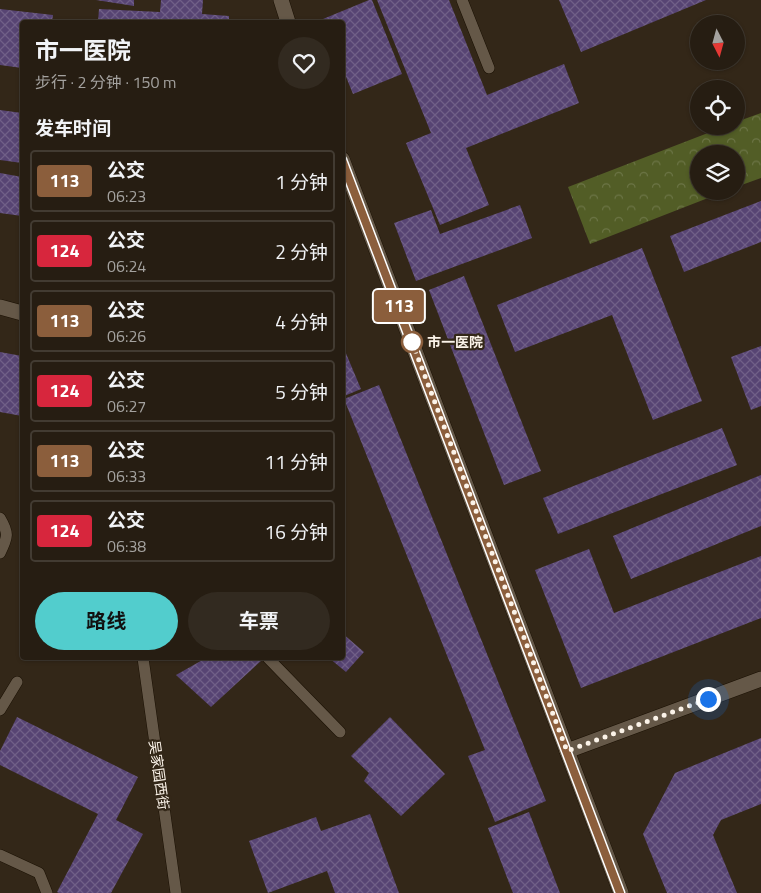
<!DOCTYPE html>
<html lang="zh">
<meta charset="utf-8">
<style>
:root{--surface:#261d12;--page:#322a20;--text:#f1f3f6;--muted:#a4a29f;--line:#423b32;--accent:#52cdcd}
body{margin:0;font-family:"Titillium Web","Noto Sans SC",sans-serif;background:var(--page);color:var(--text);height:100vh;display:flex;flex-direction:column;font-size:19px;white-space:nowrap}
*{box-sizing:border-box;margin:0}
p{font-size:16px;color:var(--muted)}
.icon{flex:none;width:28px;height:28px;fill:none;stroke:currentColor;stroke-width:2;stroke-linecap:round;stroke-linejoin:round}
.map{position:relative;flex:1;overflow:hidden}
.panel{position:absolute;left:20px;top:20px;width:325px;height:640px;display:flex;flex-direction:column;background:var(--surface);border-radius:5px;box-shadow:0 1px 4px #0004,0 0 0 1px var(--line)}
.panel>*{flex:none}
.badge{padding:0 10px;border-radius:4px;font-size:18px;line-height:32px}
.needle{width:32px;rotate:174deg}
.controls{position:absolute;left:690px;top:15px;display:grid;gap:10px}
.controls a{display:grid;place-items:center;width:55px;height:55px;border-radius:50%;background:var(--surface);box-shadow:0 1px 4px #0004,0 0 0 1px var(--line);font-size:25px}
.you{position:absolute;width:25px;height:25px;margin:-12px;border:4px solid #fff;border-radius:50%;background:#1a73e8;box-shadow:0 0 0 8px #1a73e833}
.map>.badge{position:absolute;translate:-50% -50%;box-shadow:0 0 0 2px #fff}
h2{padding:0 15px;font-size:19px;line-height:45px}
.round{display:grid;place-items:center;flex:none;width:52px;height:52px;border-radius:26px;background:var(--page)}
.overview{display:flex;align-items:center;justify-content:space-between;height:85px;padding:0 15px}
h1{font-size:24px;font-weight:700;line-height:38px}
.button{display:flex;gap:10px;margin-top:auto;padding:10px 15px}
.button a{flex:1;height:58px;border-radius:30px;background:var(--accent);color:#111;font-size:20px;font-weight:700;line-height:58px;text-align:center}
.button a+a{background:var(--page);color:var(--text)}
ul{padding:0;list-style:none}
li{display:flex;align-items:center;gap:15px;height:62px;margin:0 10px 8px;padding:0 5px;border:2px solid var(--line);border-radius:5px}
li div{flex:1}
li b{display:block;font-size:19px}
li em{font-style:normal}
li .badge{min-width:55px;font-weight:700;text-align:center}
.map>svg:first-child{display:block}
.forest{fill:url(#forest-crowns)}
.building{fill:url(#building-cross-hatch)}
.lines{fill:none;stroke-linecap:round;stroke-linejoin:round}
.service-casing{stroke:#1a1003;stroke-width:12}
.minor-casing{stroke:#1a1003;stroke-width:16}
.tertiary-casing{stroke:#1a1003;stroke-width:16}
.service{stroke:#655848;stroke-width:11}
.minor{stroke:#655848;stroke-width:15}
.tertiary{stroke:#655848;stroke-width:15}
.line-casing{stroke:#fff;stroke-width:11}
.line{stroke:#8b5e3c;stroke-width:8}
.walk{stroke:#fbf3e9;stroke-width:5;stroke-dasharray:0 9}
.stop-dot{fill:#fff;stroke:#8b5e3c;stroke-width:2.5}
.labels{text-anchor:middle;stroke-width:4.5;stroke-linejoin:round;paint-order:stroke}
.stop-label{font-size:14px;font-weight:bold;fill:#fbf3e9;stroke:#332718;text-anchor:start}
.street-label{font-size:14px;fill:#fbf3e9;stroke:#332718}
</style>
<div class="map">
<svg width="761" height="893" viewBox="0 0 761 893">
<defs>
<pattern id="forest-crowns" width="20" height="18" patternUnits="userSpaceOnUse" patternTransform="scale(1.25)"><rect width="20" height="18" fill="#525d26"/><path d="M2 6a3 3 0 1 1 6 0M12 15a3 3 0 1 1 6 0" fill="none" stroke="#6c7546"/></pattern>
<pattern id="building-cross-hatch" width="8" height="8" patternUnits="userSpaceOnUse" patternTransform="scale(1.25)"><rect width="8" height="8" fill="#574473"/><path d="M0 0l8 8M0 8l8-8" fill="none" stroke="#705f87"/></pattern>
</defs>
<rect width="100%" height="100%" fill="#332718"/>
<path class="forest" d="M761 113V178L736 187V154H699V191H726L590 244 568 187 726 126H736V122Z"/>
<g class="building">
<path d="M96 0H134V6Z"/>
<path d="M161 0H203L202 14 229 16V22H98L99 9 160 12Z"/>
<path d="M369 0H372L402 74 353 94 342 67V22H324L323 19Z"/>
<path d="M377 0H449L487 95 564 64 579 103 466 148 489 205 440 225 406 143 431 133Z"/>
<path d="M559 0H706L581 52Z"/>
<path d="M0 9 53 15 52 22H22V68L0 65Z"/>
<path d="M0 110 22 113V163L0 160Z"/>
<path d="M0 173 22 177V216L0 213Z"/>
<path d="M761 201V242L684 272 670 236Z"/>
<path d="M520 205 532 238 416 281 394 223 431 210 440 234Z"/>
<path d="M642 248 702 401 653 420 612 315 515 352 497 305Z"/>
<path d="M464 276 541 471 504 485 429 290Z"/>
<path d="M342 344 361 389 342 397Z"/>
<path d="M761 346V406L751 410 731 357Z"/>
<path d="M0 352 22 356V416L0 412Z"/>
<path d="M379 385 546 801 495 822 468 756 485 750 344 399Z"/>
<path d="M722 428 737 465 558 534 543 498Z"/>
<path d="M761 475V526L631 579 613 536Z"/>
<path d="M589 549 614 613 761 556V618L581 688 535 570Z"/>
<path d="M342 633 364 652 346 672 329 658H342Z"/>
<path d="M206 658H260L262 660 211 707 176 675Z"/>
<path d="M17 717 138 777 116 820 143 834 111 893H59L57 892 98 814 0 765V751Z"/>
<path d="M390 717 445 774 401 816 364 781 369 773 351 756Z"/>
<path d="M761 738V804L721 820 713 835 737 893H667L643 834 675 773Z"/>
<path d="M529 812 560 893H513L488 828Z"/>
<path d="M370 814 399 893H335L327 871 268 893 249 841 316 817 321 831Z"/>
</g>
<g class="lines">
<defs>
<g id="service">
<path d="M462 0 489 68"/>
<path d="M0 518C9 533 8 537 0 553"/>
<path d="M143 658 176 893"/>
<path d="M268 658 340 732"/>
<path d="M0 710 17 682"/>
<path d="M0 855 39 873 47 893"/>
</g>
<g id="minor">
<path d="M281 0 288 22"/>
<path d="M342 159 621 893"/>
<path d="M0 307 22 313"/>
</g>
<path id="tertiary" d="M567 751 761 679"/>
</defs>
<use href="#service" class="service-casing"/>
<use href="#minor" class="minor-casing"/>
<use href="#tertiary" class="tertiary-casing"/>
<use href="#service" class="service"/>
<use href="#minor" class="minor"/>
<use href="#tertiary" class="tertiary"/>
</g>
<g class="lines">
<defs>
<path id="line" d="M342 160 620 893"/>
</defs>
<use href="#line" class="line-casing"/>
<use href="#line" class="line"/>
<path class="walk" d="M412 342 409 334 567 751 708 699"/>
</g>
<circle class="stop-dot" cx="412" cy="342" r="10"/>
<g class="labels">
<g class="stop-label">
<text x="427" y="347">市一医院</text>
</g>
<g class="street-label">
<text transform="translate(159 775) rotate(82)" y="5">吴家园西街</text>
</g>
</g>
</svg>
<div class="controls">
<a><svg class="needle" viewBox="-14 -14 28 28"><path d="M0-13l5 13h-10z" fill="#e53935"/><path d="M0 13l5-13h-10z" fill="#a4a29f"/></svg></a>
<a><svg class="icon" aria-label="locate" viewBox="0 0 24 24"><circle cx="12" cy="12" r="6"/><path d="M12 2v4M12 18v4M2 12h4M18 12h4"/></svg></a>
<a><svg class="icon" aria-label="layers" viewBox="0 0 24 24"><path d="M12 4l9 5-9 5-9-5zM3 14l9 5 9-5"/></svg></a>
</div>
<div class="you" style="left:708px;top:699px"></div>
<b class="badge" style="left:399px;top:306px;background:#8b5e3c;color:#fff">113</b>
<section class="panel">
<div class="overview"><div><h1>市一医院</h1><p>步行 · 2 分钟 · 150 m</p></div><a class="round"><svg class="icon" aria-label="heart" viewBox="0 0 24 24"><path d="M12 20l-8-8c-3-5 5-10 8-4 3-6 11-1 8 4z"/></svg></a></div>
<h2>发车时间</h2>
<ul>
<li><span class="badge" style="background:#8b5e3c;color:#fff">113</span><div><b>公交</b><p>06:23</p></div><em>1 分钟</em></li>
<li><span class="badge" style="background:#d7263d;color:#fff">124</span><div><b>公交</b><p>06:24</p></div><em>2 分钟</em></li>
<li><span class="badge" style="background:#8b5e3c;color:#fff">113</span><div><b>公交</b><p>06:26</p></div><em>4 分钟</em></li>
<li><span class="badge" style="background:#d7263d;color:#fff">124</span><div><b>公交</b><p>06:27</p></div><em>5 分钟</em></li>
<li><span class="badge" style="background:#8b5e3c;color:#fff">113</span><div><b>公交</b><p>06:33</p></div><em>11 分钟</em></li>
<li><span class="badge" style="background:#d7263d;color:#fff">124</span><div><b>公交</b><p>06:38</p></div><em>16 分钟</em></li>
</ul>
<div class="button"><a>路线</a><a>车票</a></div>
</section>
</div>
